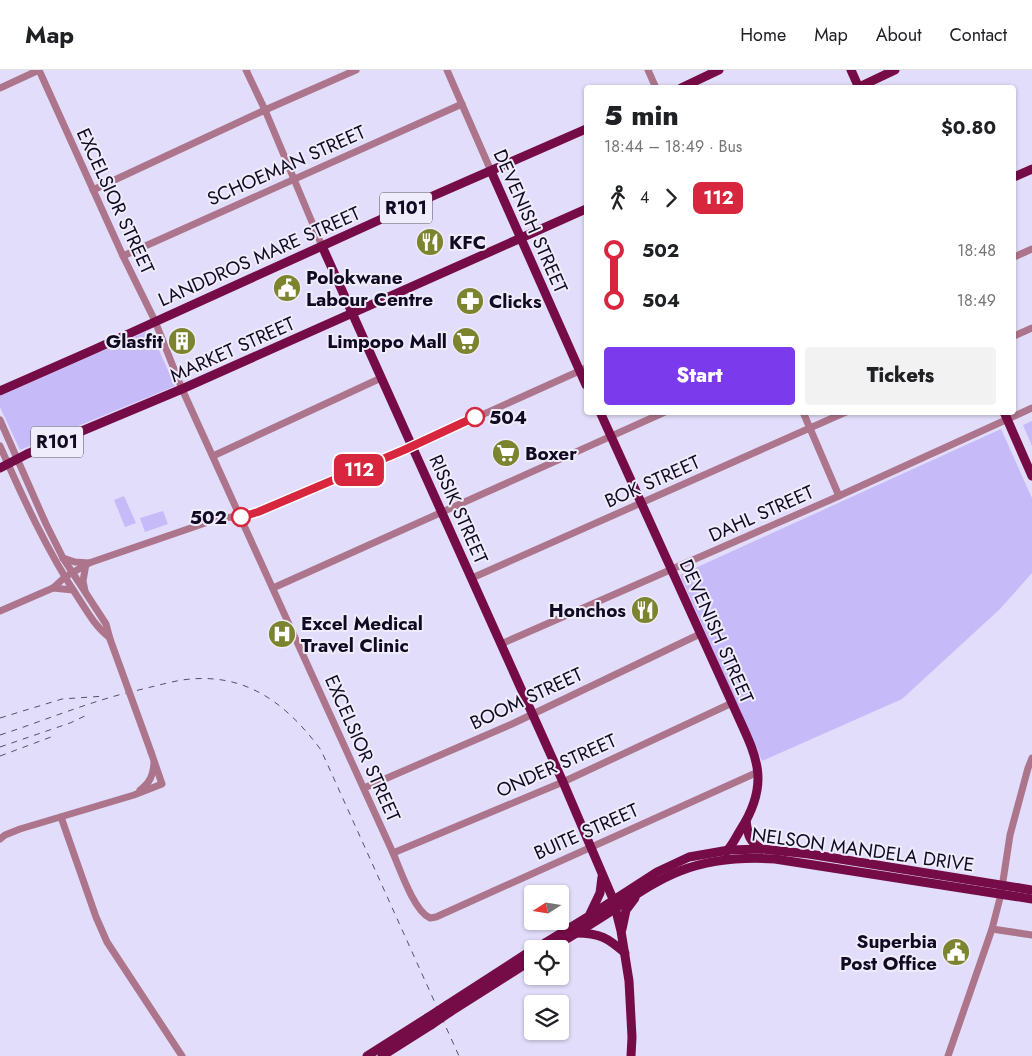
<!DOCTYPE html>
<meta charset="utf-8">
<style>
:root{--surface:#fff;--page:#f2f2f2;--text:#202124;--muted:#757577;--line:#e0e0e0;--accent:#7c3aed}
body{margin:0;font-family:Jost,sans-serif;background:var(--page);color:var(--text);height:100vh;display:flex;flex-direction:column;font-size:19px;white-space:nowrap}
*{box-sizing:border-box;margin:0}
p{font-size:16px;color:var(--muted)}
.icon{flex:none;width:28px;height:28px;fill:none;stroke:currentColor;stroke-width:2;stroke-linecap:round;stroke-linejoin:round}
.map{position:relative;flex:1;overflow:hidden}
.sheet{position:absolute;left:584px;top:15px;width:432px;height:330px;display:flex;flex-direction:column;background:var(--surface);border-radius:5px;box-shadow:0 1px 4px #0004}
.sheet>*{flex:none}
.badge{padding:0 10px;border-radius:8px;font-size:18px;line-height:32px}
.needle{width:32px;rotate:258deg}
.fabs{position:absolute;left:524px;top:815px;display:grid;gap:10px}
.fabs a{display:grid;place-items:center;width:45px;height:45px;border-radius:5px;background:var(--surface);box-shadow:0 1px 4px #0004;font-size:25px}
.map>.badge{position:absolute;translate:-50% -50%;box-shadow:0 0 0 2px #fff}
.legs{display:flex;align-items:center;gap:8px;height:55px;padding:0 20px;font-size:16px}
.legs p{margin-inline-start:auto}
.overview{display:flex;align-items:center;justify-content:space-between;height:85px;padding:0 20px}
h1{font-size:28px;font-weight:800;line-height:38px}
.cta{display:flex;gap:10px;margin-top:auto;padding:10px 20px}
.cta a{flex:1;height:58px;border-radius:5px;background:var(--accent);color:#fff;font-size:20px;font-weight:800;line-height:58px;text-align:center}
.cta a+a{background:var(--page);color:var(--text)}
ul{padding:0 20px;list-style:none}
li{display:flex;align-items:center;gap:18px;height:50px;font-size:19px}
li i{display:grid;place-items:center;width:8px;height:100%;margin:0 6px;background:currentColor}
li i::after{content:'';width:12px;height:12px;margin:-6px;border:4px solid;border-radius:50%;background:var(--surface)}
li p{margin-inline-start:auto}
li:first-child i{background:linear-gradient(#0000 50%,currentColor 0)}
li:last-child i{background:linear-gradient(currentColor 50%,#0000 0)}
header{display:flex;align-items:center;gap:30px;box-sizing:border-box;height:70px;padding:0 25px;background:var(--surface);border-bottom:1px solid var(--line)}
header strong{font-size:24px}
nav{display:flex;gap:28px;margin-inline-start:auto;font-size:18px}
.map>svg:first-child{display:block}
.green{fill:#c7baf9}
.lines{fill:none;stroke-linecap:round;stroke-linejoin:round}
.minor{stroke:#ad758c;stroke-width:7}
.major{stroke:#760c47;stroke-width:9}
.rail{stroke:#554f68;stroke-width:1;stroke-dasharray:6 6;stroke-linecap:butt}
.minor-bridge{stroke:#ad758c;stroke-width:7}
.major-bridge{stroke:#760c47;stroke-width:9}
.line-1-casing{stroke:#fff;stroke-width:11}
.line-1{stroke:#d7263d;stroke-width:8}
.stop-1-dot{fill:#fff;stroke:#d7263d;stroke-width:2.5}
.labels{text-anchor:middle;stroke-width:4;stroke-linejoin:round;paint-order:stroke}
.shield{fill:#efecfb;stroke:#544e63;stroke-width:1}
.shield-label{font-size:18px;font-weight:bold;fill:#110a22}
.street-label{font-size:19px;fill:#110a22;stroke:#efecfb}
.poi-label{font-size:19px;font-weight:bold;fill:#110a22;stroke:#efecfb;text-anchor:start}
.stop-label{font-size:19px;font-weight:bold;fill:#110a22;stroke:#efecfb;text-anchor:start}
</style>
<header>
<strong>Map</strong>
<nav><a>Home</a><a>Map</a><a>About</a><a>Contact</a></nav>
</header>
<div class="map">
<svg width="1032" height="986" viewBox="0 0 1032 986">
<rect width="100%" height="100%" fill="#e2ddfa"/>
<g class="green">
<path d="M150 260 175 316 20 380 0 337V326Z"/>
<path d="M1032 351V376L1023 355Z"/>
<path d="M1001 359 1032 428V503L1000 539 902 629 762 691 680 505Z"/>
<path d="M124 426 136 453 125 457 114 430Z"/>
<path d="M163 441 168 454 145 462 140 448Z"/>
</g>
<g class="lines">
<g class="minor">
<path d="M39 0 123 186 155 251 182 319 393 783C400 799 414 841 430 848L436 847 758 702"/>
<path d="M246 0 265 40 322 176"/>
<path d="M447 0 491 101"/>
<path d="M648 0 656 18"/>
<path d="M0 18 39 0"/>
<path d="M93 120 265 40 356 0"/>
<path d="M123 186 462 34"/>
<path d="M1014 187 1032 179"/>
<path d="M1014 266 1032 258"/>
<path d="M803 342 839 426"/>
<path d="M0 350 46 454 63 488 106 554 110 569"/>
<path d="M0 376C23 428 47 481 79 529 88 543 96 557 109 567"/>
<path d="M213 386 381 308"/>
<path d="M63 488 75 492 89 493"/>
<path d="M472 508 846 342"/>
<path d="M53 518 73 520"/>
<path d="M273 518 665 342"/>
<path d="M85 521 83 511 86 494"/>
<path d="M0 541 53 518 65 507 89 493 214 450C229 446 244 448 258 442L404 380 586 298"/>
<path d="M501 574 830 430 1032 338"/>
<path d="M364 718 512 654 700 564"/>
<path d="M140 720C150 713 153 705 154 693"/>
<path d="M61 747 96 847 107 872 182 986"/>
<path d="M0 769 5 765 20 759 134 725 162 714 151 682"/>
<path d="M393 783 563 712 732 633"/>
<path d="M992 859 1032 865"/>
<path d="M948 986 992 859 1001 824 1010 765 1028 698 1032 688"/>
</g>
<g class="major">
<path d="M851 0 859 18"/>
<path d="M681 18 719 0"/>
<path d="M857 18 895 0"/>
<path d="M491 101 586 315"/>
<path d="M1014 107 1032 99"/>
<path d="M322 176 563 712 613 829 621 861 629 911 632 967 631 986"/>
<path d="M0 321 93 280 419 132 586 59"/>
<path d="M600 342 732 633C754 683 773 708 741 759 736 767 732 776 726 782"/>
<path d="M1004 342 1032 406"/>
<path d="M0 398 27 384 182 319 586 139"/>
<path d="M746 751C748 765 749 772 762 779"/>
<path d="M590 844 600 823 602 807"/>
<path d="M622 859 626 840 635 828"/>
<path d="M576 863C600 863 608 868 625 883"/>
<path d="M535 879 589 846 657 802 689 787 729 780 762 779 809 784 1032 820"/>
<path d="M551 879C573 865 595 852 616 838 637 824 657 810 680 801 709 790 744 787 775 789L1032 829"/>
<path d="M447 935 532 880"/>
<path d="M450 942 532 890"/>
<path d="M367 986 427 948"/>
<path d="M382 986 431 955"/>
</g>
<g class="rail">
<path d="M0 648 62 629 105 626"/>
<path d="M0 665C43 651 86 633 130 622 148 618 165 613 182 610 245 601 286 633 321 680L459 986"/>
<path d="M0 677 70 653 89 644"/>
<path d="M0 686 51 667"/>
</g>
<path class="minor-bridge" d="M110 569 151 682"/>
<g class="major-bridge">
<path d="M427 948 447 935"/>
<path d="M431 955 450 942"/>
</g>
</g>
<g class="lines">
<defs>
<path id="line-1" d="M241 447 258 442 404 380 475 347"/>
</defs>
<use href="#line-1" class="line-1-casing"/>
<use href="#line-1" class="line-1"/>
</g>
<defs>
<symbol id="restaurant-disc" viewBox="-11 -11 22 22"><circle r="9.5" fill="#7d842f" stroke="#efecfb"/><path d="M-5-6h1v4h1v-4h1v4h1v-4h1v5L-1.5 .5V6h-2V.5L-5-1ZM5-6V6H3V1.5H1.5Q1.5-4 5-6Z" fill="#fff"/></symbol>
<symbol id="civic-disc" viewBox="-11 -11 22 22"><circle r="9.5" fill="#7d842f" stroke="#efecfb"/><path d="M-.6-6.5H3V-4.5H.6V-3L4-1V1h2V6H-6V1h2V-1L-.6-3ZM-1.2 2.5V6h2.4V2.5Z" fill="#fff"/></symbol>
<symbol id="pharmacy-disc" viewBox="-11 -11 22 22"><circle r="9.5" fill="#7d842f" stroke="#efecfb"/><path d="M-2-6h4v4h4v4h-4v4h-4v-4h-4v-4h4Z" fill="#fff"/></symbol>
<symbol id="building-disc" viewBox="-11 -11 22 22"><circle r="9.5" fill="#7d842f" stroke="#efecfb"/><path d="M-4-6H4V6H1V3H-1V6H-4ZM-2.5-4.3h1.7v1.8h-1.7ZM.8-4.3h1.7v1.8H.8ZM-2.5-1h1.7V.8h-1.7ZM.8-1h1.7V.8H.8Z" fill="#fff"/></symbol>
<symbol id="supermarket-disc" viewBox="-11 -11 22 22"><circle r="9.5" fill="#7d842f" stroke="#efecfb"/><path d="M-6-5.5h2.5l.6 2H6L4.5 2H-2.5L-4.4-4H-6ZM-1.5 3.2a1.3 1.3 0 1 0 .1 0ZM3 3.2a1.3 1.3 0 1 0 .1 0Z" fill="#fff"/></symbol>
<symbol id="hospital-disc" viewBox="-11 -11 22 22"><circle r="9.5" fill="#7d842f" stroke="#efecfb"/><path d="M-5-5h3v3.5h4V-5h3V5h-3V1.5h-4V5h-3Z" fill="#fff"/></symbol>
</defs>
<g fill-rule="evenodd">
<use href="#restaurant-disc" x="414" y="156" width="32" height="32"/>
<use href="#civic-disc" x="271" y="202" width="32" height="32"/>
<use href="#pharmacy-disc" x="454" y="215" width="32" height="32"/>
<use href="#building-disc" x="166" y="255" width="32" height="32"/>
<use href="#supermarket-disc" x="450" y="255" width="32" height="32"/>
<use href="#supermarket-disc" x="490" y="367" width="32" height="32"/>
<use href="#restaurant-disc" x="629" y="524" width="32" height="32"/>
<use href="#hospital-disc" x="266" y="548" width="32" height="32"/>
<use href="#civic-disc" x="940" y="866" width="32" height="32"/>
</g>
<g class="stop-1-dot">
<circle cx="475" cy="347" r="9"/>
<circle cx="241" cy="447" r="9"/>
</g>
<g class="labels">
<g class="shield">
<rect x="380" y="122.5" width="52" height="31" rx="4"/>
<rect x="31" y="356.5" width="52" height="31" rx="4"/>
</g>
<g class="shield-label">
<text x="406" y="144">R101</text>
<text x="57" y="378">R101</text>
</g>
<g class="street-label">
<text transform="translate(286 95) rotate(-24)" y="7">SCHOEMAN STREET</text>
<text transform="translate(116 131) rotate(65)" y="7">EXCELSIOR STREET</text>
<text transform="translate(531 151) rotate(66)" y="7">DEVENISH STREET</text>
<text transform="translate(259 186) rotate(-24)" y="7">LANDDROS MARE STREET</text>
<text transform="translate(232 279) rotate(-24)" y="7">MARKET STREET</text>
<text transform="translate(652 411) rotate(-24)" y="7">BOK STREET</text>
<text transform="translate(459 439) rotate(66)" y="7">RISSIK STREET</text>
<text transform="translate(761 443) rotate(-24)" y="7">DAHL STREET</text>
<text transform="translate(717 561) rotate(66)" y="7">DEVENISH STREET</text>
<text transform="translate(526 628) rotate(-25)" y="7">BOOM STREET</text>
<text transform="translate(363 678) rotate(66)" y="7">EXCELSIOR STREET</text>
<text transform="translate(556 695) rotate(-24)" y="7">ONDER STREET</text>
<text transform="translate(586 761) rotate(-24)" y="7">BUITE STREET</text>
<text transform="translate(863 779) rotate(8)" y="7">NELSON MANDELA DRIVE</text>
</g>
<g class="poi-label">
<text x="449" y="179">KFC</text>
<text x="306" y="214">Polokwane<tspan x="306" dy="22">Labour Centre</tspan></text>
<text x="489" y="238">Clicks</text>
<text x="163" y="278" text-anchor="end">Glasfit</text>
<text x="447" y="278" text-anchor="end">Limpopo Mall</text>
<text x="525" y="390">Boxer</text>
<text x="626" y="547" text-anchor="end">Honchos</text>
<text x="301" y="560">Excel Medical<tspan x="301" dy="22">Travel Clinic</tspan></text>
<text x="937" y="878" text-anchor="end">Superbia<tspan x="937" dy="22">Post Office</tspan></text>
</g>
<g class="stop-label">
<text x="489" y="354">504</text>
<text x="227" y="454" text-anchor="end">502</text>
</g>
</g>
</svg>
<div class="fabs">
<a><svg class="needle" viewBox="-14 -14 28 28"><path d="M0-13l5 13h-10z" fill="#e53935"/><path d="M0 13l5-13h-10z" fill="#757577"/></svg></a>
<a><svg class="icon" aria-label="locate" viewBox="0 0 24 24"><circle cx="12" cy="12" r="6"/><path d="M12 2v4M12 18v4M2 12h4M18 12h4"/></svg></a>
<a><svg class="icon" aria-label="layers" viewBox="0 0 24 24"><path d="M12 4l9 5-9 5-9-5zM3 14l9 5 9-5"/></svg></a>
</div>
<b class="badge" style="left:359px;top:400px;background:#d7263d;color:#fff">112</b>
<section class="sheet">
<div class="overview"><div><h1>5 min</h1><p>18:44 – 18:49 · Bus</p></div><b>$0.80</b></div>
<div class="legs"><svg class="icon" aria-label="walk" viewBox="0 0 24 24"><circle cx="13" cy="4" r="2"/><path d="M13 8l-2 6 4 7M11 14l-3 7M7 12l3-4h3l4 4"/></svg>4<svg class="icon" aria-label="forward" viewBox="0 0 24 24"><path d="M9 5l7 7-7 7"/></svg><b class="badge" style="background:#d7263d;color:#fff">112</b></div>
<ul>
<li><i style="color:#d7263d"></i><b>502</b><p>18:48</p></li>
<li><i style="color:#d7263d"></i><b>504</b><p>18:49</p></li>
</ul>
<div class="cta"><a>Start</a><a>Tickets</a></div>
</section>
</div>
